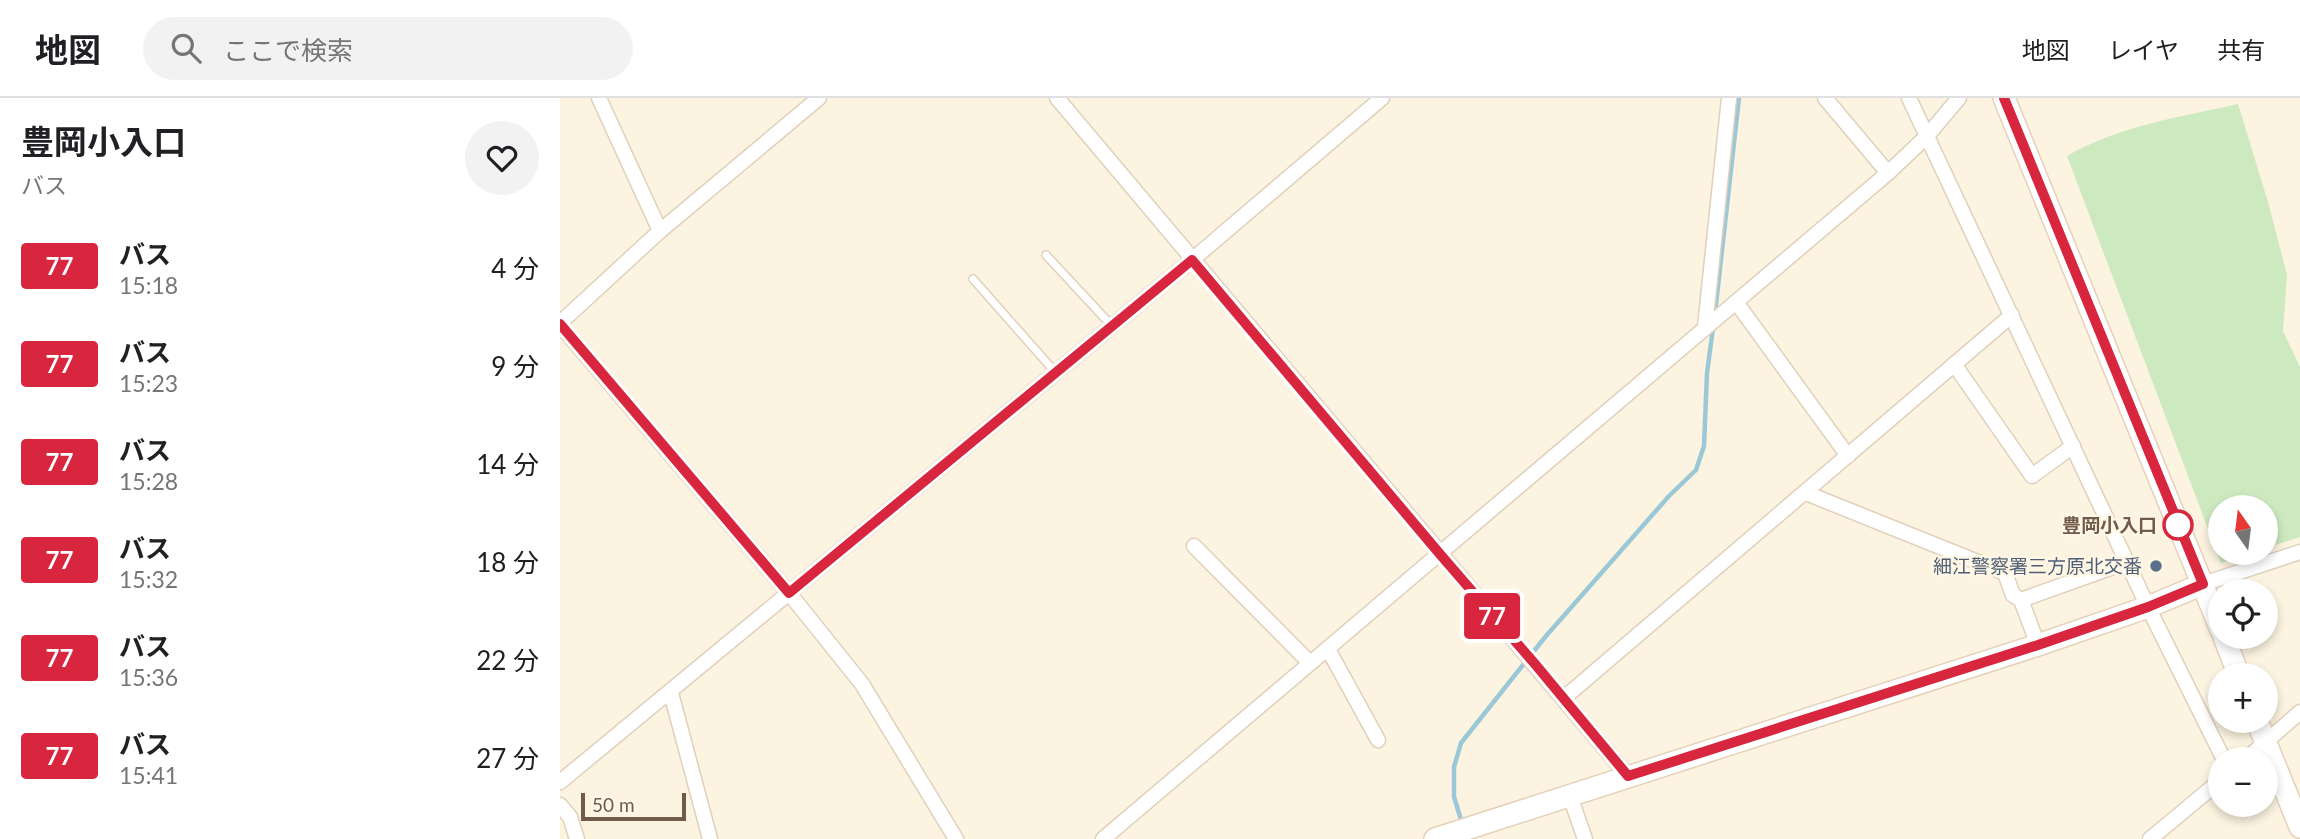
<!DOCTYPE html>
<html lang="ja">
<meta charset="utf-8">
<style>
:root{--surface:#fff;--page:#f2f2f2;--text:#202124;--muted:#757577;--line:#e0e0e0}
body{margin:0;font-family:Lato,"Noto Sans JP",sans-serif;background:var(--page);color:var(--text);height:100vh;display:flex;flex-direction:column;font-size:26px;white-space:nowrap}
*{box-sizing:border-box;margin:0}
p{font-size:23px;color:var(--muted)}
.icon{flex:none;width:38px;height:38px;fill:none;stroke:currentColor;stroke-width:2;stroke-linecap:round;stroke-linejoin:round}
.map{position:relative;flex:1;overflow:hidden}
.sheet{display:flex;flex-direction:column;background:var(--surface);width:560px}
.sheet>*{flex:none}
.badge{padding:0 14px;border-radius:5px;font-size:24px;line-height:46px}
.needle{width:46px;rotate:346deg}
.controls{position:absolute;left:1648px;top:397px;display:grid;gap:14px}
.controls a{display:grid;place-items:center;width:70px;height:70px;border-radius:50%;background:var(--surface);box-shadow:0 4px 10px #0003;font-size:35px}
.scale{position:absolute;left:21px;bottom:18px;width:105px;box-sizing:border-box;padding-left:7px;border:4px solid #725a48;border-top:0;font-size:19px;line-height:24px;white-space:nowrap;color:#725a48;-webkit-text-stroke:5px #fff7e5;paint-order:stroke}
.map>.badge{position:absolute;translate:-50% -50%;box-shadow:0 0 0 4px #fff}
.round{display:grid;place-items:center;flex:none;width:74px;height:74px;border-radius:37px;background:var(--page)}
.headline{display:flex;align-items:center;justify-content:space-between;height:119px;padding:0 21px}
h1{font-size:33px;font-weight:700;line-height:52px}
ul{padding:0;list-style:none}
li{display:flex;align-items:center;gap:21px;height:98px;padding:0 21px}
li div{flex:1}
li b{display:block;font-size:26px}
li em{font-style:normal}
li .badge{min-width:77px;font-weight:700;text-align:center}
header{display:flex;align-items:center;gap:42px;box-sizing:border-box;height:98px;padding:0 35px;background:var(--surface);border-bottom:2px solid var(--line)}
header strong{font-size:33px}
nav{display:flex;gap:38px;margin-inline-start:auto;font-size:24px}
.search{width:490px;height:63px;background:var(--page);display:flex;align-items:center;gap:18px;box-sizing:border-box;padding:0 24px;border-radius:38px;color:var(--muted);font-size:26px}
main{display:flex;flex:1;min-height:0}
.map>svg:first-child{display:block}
.green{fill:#cce9bf}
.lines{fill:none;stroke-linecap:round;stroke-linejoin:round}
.stream{stroke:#9bc8d6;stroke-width:4.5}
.lane-casing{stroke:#e0d0bc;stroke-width:10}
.street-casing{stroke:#e0d0bc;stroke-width:17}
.secondary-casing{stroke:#e5d1ba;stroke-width:24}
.lane{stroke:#fff;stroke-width:7}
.street{stroke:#fff;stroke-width:14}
.secondary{stroke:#fff;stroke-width:21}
.line-casing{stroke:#fff;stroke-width:16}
.line{stroke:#d7263d;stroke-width:10}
.stop-dot{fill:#fff;stroke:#d7263d;stroke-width:3.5}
.service-dot{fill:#5c6f8a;stroke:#fff7e5;stroke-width:2.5}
.labels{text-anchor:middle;stroke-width:5;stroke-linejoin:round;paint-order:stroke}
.stop-label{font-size:19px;font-weight:bold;fill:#725a48;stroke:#fff7e5;text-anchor:end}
.service-label{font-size:19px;fill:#4e5e75;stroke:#fff7e5;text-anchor:end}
</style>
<header>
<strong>地図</strong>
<div class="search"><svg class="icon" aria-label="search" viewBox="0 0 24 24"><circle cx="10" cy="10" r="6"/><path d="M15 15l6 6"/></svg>ここで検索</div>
<nav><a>地図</a><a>レイヤ</a><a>共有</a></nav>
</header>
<main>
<section class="sheet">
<div class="headline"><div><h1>豊岡小入口</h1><p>バス</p></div><a class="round"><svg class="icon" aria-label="heart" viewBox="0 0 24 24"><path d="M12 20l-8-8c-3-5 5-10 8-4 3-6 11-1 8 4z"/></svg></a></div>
<ul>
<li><span class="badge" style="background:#d7263d;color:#fff">77</span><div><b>バス</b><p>15:18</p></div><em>4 分</em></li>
<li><span class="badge" style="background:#d7263d;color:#fff">77</span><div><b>バス</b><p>15:23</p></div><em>9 分</em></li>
<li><span class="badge" style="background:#d7263d;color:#fff">77</span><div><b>バス</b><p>15:28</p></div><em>14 分</em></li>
<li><span class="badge" style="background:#d7263d;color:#fff">77</span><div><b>バス</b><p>15:32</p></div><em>18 分</em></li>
<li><span class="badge" style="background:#d7263d;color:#fff">77</span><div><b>バス</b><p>15:36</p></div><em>22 分</em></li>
<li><span class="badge" style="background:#d7263d;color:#fff">77</span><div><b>バス</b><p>15:41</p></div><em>27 分</em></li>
</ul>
</section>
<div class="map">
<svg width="1740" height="741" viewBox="0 0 1740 741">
<rect width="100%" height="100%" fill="#fcf3e0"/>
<path class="green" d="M1678 6 1708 104 1727 177 1723 233 1740 269V439L1706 450V410H1661V455H1692L1661 465 1507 58C1559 28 1620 19 1678 6Z"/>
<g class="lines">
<g class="stream">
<path d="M1155 215 1179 0"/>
<path d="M902 725 894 699V669L901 645 986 538 1109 398 1136 372 1144 348 1147 275 1153 230"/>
</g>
<defs>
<g id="lane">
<path d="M486 157 552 228"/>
<path d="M413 181 496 275"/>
</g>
<g id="street">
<path d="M39 0 100 133"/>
<path d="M497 0 1068 678"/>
<path d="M1265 0 1328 75"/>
<path d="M1349 0 1588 509 1664 662"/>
<path d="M1176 204 1288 358"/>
<path d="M0 225 100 133 259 0"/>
<path d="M0 227 229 495 302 586 396 741"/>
<path d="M1145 229 1169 0"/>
<path d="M1394 266 1472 378 1513 348"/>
<path d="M1246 395 1445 475 1453 497 1461 502 1478 547"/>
<path d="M634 448 749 564"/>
<path d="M1643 486 1740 454"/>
<path d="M1461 502 1567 464"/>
<path d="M768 551 818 642"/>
<path d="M111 595 150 741"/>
<path d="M1004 600 1452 217"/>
<path d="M1685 662 1740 614"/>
<path d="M0 684 632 162 822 0"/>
<path d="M1010 698 1025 741"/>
<path d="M0 707 10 719 17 741"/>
<path d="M543 741 1328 75 1367 38 1399 0"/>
<path d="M1590 741 1661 682"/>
</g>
<g id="secondary">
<path d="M1444 0 1661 532"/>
<path d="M1664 539 1679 578"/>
<path d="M1697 623 1740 729"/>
<path d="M875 741 1478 547 1588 509 1643 486"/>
</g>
</defs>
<use href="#lane" class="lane-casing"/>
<use href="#street" class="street-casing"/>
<use href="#secondary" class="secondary-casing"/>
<use href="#lane" class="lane"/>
<use href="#street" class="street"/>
<use href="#secondary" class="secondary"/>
</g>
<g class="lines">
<defs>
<path id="line" d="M0 226 229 495 632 162 879 455 975 566 1068 678 1478 547 1588 509 1643 486 1444 0"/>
</defs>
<use href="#line" class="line-casing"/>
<use href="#line" class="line"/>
</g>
<circle class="stop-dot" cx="1618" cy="427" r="14"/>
<circle class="service-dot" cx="1596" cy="468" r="7"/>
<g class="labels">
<g class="stop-label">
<text x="1597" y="434">豊岡小入口</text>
</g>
<g class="service-label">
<text x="1582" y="475">細江警察署三方原北交番</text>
</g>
</g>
</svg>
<div class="controls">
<a><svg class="needle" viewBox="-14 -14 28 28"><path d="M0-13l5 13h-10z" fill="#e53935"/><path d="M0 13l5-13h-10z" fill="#757577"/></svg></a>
<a><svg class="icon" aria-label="locate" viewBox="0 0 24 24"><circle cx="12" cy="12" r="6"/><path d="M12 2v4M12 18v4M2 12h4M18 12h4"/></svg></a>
<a>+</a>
<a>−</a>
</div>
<div class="scale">50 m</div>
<b class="badge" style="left:932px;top:518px;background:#d7263d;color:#fff">77</b>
</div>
</main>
